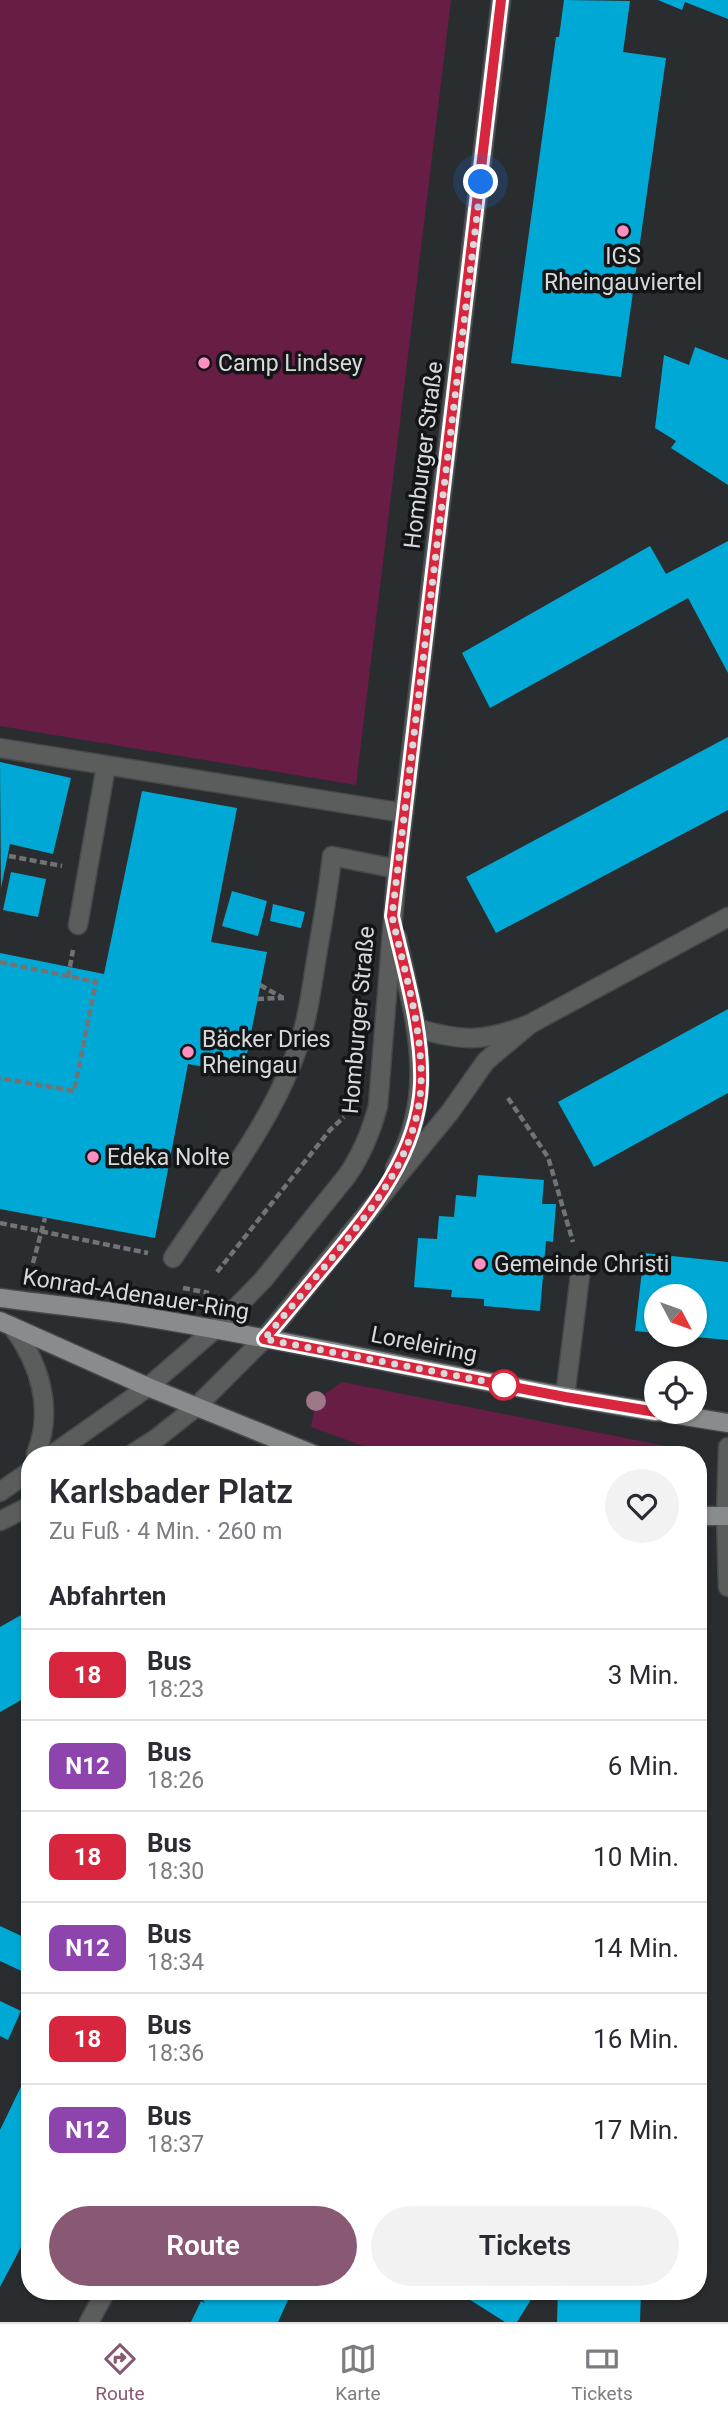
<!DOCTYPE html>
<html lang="de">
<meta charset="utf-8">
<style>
:root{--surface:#fff;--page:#f2f2f3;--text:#2b2b33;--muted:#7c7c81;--line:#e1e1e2;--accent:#895873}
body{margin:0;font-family:Roboto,sans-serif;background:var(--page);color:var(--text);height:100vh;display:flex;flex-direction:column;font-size:26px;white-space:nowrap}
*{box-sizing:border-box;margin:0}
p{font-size:23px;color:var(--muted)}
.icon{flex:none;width:38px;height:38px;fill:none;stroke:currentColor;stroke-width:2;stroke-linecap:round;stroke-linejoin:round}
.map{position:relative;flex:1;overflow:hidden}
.side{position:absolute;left:21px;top:1446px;width:686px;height:854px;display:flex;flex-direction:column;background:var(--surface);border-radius:28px;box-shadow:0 2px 5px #0004}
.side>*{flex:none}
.badge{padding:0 14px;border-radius:10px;font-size:24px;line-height:46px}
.needle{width:46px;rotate:131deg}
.controls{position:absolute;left:644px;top:1284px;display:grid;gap:14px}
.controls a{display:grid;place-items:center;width:63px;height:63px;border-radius:50%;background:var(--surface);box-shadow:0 2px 5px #0004;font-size:35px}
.you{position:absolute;width:35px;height:35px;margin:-18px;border:5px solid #fff;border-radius:50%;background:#1a73e8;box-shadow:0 0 0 10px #1a73e833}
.map>.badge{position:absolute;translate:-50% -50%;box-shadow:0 0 0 4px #fff}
h2{padding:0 28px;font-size:26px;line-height:63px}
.round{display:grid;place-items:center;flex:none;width:74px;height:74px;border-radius:37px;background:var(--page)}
.overview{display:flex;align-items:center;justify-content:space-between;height:119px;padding:0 28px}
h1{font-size:33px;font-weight:600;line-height:52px}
.button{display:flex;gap:14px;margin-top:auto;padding:14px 28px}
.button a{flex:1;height:80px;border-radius:42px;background:var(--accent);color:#fff;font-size:28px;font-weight:600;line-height:80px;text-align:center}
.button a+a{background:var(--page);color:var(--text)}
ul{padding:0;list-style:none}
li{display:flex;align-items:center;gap:21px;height:91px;padding:0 28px;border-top:2px solid var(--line)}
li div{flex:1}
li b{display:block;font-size:26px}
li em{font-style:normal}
li .badge{min-width:77px;font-weight:700;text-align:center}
.tab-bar{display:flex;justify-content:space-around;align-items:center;height:98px;border-top:2px solid var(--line);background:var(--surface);font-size:19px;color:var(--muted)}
.tab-bar a{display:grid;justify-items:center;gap:4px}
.tab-bar .current{color:var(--accent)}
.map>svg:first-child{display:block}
.park{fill:#681d44}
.building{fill:#00a9d5}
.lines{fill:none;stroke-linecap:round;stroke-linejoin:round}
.lane-casing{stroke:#46494a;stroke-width:21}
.street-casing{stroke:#46494a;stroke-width:21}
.primary-casing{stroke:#46494a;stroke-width:21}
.path{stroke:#717375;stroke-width:4.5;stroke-dasharray:7 3.5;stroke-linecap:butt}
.lane{stroke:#5b5d5d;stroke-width:18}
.street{stroke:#5b5d5d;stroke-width:18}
.primary{stroke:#898c8d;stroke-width:18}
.tree{fill:#9e7789}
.line-casing{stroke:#fff;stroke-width:16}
.line{stroke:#d7263d;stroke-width:10}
.walk{stroke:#d7d9da;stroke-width:7;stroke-dasharray:0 12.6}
.poi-dot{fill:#fc8fc1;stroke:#141516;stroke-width:2.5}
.stop-dot{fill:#fff;stroke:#d7263d;stroke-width:3.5}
.labels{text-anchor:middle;stroke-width:7;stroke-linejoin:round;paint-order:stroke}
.poi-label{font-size:23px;fill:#d7d9da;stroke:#141516;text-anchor:start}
.street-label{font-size:23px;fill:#d7d9da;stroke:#141516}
</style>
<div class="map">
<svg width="728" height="2322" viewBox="0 0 728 2322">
<rect width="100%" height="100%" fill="#2a2d2f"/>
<g class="park">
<path d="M0 0H451L356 785 0 726Z"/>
<path d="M342 1382 686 1450 689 1454H385L311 1427 316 1400Z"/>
</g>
<g class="building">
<path d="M564 0 630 1 623 52 666 58 621 377 511 363 556 37H559Z"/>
<path d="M658 0H728V19L685 2 682 10Z"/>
<path d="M695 347 728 360V485L671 448 676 441 655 428 664 355 689 365Z"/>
<path d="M728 541V673L688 598 490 708 462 653 650 546 666 574Z"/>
<path d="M728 737V810L496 933 466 877Z"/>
<path d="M0 762 71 778 53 854 10 844 1 888Z"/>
<path d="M142 791 237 808 211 942 267 952 243 1074 188 1064 155 1238 0 1209V953L104 974Z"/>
<path d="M11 872 46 879 38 917 3 910Z"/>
<path d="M232 891 267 901 258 936 222 926Z"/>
<path d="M273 904 305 912 301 928 270 921Z"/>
<path d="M728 1009V1093L594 1167 558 1102Z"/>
<path d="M478 1175 544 1180 542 1204H556L553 1242 546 1241 540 1311 484 1306V1299L451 1297 452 1290 414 1287 418 1238 437 1239 439 1216 454 1217 456 1195 476 1197Z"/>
<path d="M644 1253 728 1262V1340L695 1337V1297H656V1333L635 1331Z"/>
<path d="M30 1610V1695L0 1712V1627Z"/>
<path d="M0 1926 30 1940V1975L0 1961Z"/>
<path d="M0 2001 21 2011 8 2040 0 2036Z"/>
<path d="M30 2068V2230L0 2287V2130Z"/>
<path d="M202 2291H292L278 2322H191L201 2301 205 2303 200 2296Z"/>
<path d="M456 2291H522L532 2298 517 2322H505Z"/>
<path d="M558 2291H641L640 2322H557Z"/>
</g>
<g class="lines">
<defs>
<g id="lane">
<path d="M0 748 404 813"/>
<path d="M78 925 106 766"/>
<path d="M173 1258C218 1190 275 1119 300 1041 308 1017 311 992 315 967 321 930 328 894 332 856L397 869"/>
<path d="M565 1397 581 1267"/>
</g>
<g id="street">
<path d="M416 1028C463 1042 484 1042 530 1024L728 917"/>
<path d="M395 1168C439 1090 414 1018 397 937"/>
<path d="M12 1326C40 1364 54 1409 36 1454"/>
<path d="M728 1447 726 1516 728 1587"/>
<path d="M53 1454 148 1387 214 1330 263 1280 346 1177C362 1155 371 1132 378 1106L397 869 501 0"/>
<path d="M132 1454 157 1438 196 1407 264 1339 450 1112 486 1061 530 1024"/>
<path d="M0 1492 30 1471"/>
<path d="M0 1521 30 1506"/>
<path d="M89 2322 106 2291"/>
</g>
<g id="primary">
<path d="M0 1298C44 1304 88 1308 132 1315 308 1343 481 1384 656 1412"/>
<path d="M0 1321 148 1387 313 1454"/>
<path d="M660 1412 728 1423"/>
<path d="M698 1516H728"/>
</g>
</defs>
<use href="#lane" class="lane-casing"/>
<use href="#street" class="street-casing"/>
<use href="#primary" class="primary-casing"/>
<g class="path">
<path d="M9 856 62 866"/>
<path d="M0 962 96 982 74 1091 0 1078"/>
<path d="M68 977 73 950"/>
<path d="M260 985 283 998"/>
<path d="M257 999 284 998"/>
<path d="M508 1098 548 1157 573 1242"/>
<path d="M0 1223 148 1253"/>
<path d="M33 1263 45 1218"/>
<path d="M217 1272 330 1130 344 1117"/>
<path d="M183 1288 209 1293"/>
</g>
<use href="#lane" class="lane"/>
<use href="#street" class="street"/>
<use href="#primary" class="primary"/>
</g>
<circle class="tree" cx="316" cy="1401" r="10"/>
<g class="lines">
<defs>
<path id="line" d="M501 0 392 916C404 970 423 1029 421 1084 418 1156 369 1213 326 1265 305 1290 285 1315 264 1339L565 1397 656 1412"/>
</defs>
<use href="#line" class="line-casing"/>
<use href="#line" class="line"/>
<path class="walk" d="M481 182 392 916C404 970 423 1029 421 1084 418 1156 369 1213 326 1265 305 1290 285 1315 264 1339L510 1386 504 1385"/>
</g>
<g class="poi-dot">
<circle cx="623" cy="231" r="7"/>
<circle cx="204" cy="363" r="7"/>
<circle cx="188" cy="1052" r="7"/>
<circle cx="93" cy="1157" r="7"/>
<circle cx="480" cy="1264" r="7"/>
</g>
<circle class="stop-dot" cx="504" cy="1385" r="14"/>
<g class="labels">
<g class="poi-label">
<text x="623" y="264" text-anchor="middle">IGS<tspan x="623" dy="26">Rheingauviertel</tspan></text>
<text x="218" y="371">Camp Lindsey</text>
<text x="202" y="1047">Bäcker Dries<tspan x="202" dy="26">Rheingau</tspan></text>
<text x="107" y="1165">Edeka Nolte</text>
<text x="494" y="1272">Gemeinde Christi</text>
</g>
<g class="street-label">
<text transform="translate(423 455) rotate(-83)" y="8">Homburger Straße</text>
<text transform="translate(358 1020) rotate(-85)" y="8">Homburger Straße</text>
<text transform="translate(136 1294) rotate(9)" y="8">Konrad-Adenauer-Ring</text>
<text transform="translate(424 1344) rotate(11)" y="8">Loreleiring</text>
</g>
</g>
</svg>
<div class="controls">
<a><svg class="needle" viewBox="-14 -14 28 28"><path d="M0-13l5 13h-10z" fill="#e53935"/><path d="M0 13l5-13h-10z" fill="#7c7c81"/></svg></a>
<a><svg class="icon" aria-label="locate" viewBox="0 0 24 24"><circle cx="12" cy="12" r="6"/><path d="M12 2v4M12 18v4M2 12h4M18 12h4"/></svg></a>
</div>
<div class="you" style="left:481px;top:182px"></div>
<section class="side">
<div class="overview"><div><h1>Karlsbader Platz</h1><p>Zu Fuß · 4 Min. · 260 m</p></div><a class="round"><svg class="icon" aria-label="heart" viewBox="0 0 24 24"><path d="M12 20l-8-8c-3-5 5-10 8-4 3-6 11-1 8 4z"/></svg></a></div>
<h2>Abfahrten</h2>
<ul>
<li><span class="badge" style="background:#d7263d;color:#fff">18</span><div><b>Bus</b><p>18:23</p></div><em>3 Min.</em></li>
<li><span class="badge" style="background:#8e44ad;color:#fff">N12</span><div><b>Bus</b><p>18:26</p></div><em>6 Min.</em></li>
<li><span class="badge" style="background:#d7263d;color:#fff">18</span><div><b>Bus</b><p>18:30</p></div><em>10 Min.</em></li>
<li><span class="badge" style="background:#8e44ad;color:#fff">N12</span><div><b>Bus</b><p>18:34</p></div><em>14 Min.</em></li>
<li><span class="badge" style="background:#d7263d;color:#fff">18</span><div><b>Bus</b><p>18:36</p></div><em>16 Min.</em></li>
<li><span class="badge" style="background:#8e44ad;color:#fff">N12</span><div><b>Bus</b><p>18:37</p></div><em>17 Min.</em></li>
</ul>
<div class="button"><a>Route</a><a>Tickets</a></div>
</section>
</div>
<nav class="tab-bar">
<a class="current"><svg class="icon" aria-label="directions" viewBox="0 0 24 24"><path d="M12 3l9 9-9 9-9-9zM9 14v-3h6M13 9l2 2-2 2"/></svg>Route</a>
<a><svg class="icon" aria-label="map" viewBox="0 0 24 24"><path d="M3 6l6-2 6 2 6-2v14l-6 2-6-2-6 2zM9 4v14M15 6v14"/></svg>Karte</a>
<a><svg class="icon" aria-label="tickets" viewBox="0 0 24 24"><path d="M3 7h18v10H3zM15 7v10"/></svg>Tickets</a>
</nav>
